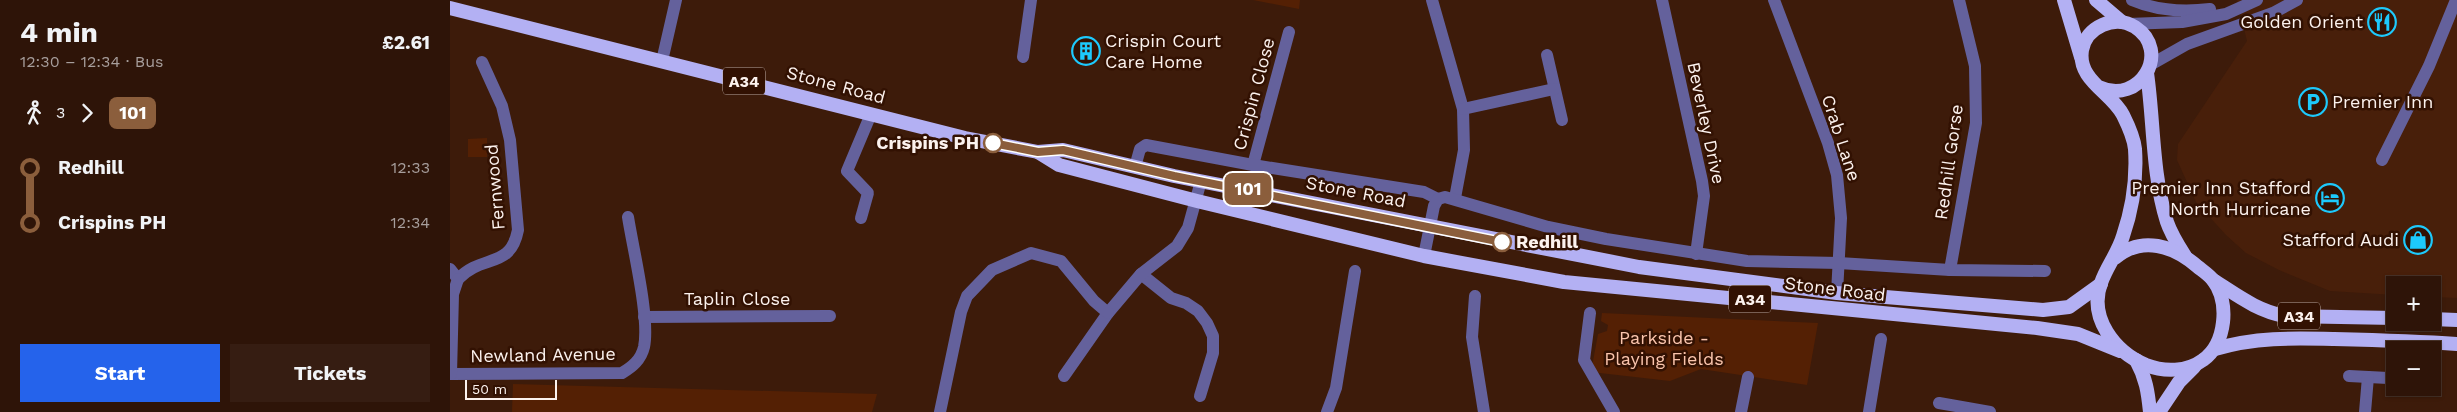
<!DOCTYPE html>
<meta charset="utf-8">
<style>
:root{--surface:#2e1408;--page:#361d12;--text:#f1f3f6;--muted:#a79e9c;--line:#493329;--accent:#2563eb}
body{margin:0;font-family:"Work Sans",sans-serif;background:var(--page);color:var(--text);height:100vh;display:flex;flex-direction:column;font-size:19px;white-space:nowrap}
*{box-sizing:border-box;margin:0}
p{font-size:16px;color:var(--muted)}
.icon{flex:none;width:28px;height:28px;fill:none;stroke:currentColor;stroke-width:2;stroke-linecap:round;stroke-linejoin:round}
.map{position:relative;flex:1;overflow:hidden}
.details{display:flex;flex-direction:column;background:var(--surface);width:450px}
.details>*{flex:none}
.badge{padding:0 10px;border-radius:8px;font-size:18px;line-height:32px}
.tools{position:absolute;left:1936px;top:276px;display:grid;gap:10px}
.tools a{display:grid;place-items:center;width:55px;height:55px;border-radius:0px;background:var(--surface);box-shadow:0 1px 4px #0004,0 0 0 1px var(--line);font-size:25px}
.scale{position:absolute;left:15px;bottom:12px;width:92px;box-sizing:border-box;padding-left:5px;border:2px solid #fcf2ee;border-top:0;font-size:14px;line-height:18px;white-space:nowrap;color:#fcf2ee;-webkit-text-stroke:4px #321102;paint-order:stroke}
.map>.badge{position:absolute;translate:-50% -50%;box-shadow:0 0 0 2px #fff}
.legs{display:flex;align-items:center;gap:8px;height:55px;padding:0 20px;font-size:16px}
.legs p{margin-inline-start:auto}
.headline{display:flex;align-items:center;justify-content:space-between;height:85px;padding:0 20px}
h1{font-size:28px;font-weight:700;line-height:38px}
.action{display:flex;gap:10px;margin-top:auto;padding:10px 20px}
.action a{flex:1;height:58px;border-radius:0px;background:var(--accent);color:#fff;font-size:20px;font-weight:700;line-height:58px;text-align:center}
.action a+a{background:var(--page);color:var(--text)}
ul{padding:0 20px;list-style:none}
li{display:flex;align-items:center;gap:18px;height:55px;font-size:19px}
li i{display:grid;place-items:center;width:8px;height:100%;margin:0 6px;background:currentColor}
li i::after{content:'';width:12px;height:12px;margin:-6px;border:4px solid;border-radius:50%;background:var(--surface)}
li p{margin-inline-start:auto}
li:first-child i{background:linear-gradient(#0000 50%,currentColor 0)}
li:last-child i{background:linear-gradient(currentColor 50%,#0000 0)}
main{display:flex;flex:1;min-height:0}
.map>svg:first-child{display:block}
.built{fill:#481f0a}
.green{fill:#542004}
.lines{fill:none;stroke-linecap:round;stroke-linejoin:round}
.minor{stroke:#64619c;stroke-width:12}
.trunk{stroke:#b3b0f3;stroke-width:14}
.line-1-casing{stroke:#fff;stroke-width:11}
.line-1{stroke:#8b5e3c;stroke-width:8}
.stop-1-dot{fill:#fff;stroke:#8b5e3c;stroke-width:2.5}
.labels{text-anchor:middle;stroke-width:5;stroke-linejoin:round;paint-order:stroke}
.shield{fill:#321102;stroke:#bfaea7;stroke-width:1}
.shield-label{font-size:16px;font-weight:bold;fill:#fcf2ee}
.poi-label{font-size:18px;fill:#fcf2ee;stroke:#321102;text-anchor:end}
.street-label{font-size:18px;fill:#fcf2ee;stroke:#321102}
.stop-label{font-size:18px;font-weight:bold;fill:#fcf2ee;stroke:#321102;text-anchor:end}
.park-label{font-size:18px;fill:#fac4ac;stroke:#321102}
</style>
<main>
<section class="details">
<div class="headline"><div><h1>4 min</h1><p>12:30 – 12:34 · Bus</p></div><b>£2.61</b></div>
<div class="legs"><svg class="icon" aria-label="walk" viewBox="0 0 24 24"><circle cx="13" cy="4" r="2"/><path d="M13 8l-2 6 4 7M11 14l-3 7M7 12l3-4h3l4 4"/></svg>3<svg class="icon" aria-label="forward" viewBox="0 0 24 24"><path d="M9 5l7 7-7 7"/></svg><b class="badge" style="background:#8b5e3c;color:#fff">101</b></div>
<ul>
<li><i style="color:#8b5e3c"></i><b>Redhill</b><p>12:33</p></li>
<li><i style="color:#8b5e3c"></i><b>Crispins PH</b><p>12:34</p></li>
</ul>
<div class="action"><a>Start</a><a>Tickets</a></div>
</section>
<div class="map">
<svg width="2007" height="412" viewBox="0 0 2007 412">
<rect width="100%" height="100%" fill="#3d1b0a"/>
<path class="built" d="M1787 0H2007V298L1983 297 1982 285H1945V295L1880 291 1829 270 1796 253 1776 235 1746 202 1727 160 1728 144 1797 41Z"/>
<g class="green">
<path d="M804 0H850L849 9 803 0Z"/>
<path d="M37 138V157H18V139Z"/>
<path d="M1152 313 1368 323 1357 385 1251 369 1220 381 1141 372 1148 334 1157 331 1158 325 1151 321Z"/>
<path d="M63 384 427 394 422 412H62Z"/>
</g>
<g class="lines">
<g class="minor">
<path d="M982 0 1013 109 1014 150 1005 198"/>
<path d="M1212 0 1252 181 1254 196 1246 254"/>
<path d="M1324 0 1378 143 1387 175 1391 218 1387 293"/>
<path d="M1682 0C1707 11 1734 12 1760 9"/>
<path d="M1678 24 1732 22 1776 14 1807 0"/>
<path d="M1097 55 1112 120"/>
<path d="M573 57 581 0"/>
<path d="M212 61 226 0"/>
<path d="M1700 65 1737 44 1823 13 1847 0"/>
<path d="M1013 109 1104 89"/>
<path d="M1932 160 1979 66 2006 0"/>
<path d="M803 165 839 32"/>
<path d="M685 167 690 149 696 145 803 165 974 192 988 199"/>
<path d="M411 218 418 193 397 171 421 114"/>
<path d="M974 256 984 206 988 199 995 197 1098 227 1156 239 1297 261 1389 263 1500 270 1595 271"/>
<path d="M0 269 8 279C33 253 60 270 68 230L60 140 52 106 32 62"/>
<path d="M1500 270 1526 123 1525 66 1509 0"/>
<path d="M691 274 721 298 736 303 748 311 757 323 763 336V353L750 396"/>
<path d="M1025 296 1022 337 1034 412"/>
<path d="M1140 313 1134 360 1164 412"/>
<path d="M194 317 380 316"/>
<path d="M0 374 172 373C182 367 191 360 194 347 200 318 183 249 178 217"/>
<path d="M1 374 3 294 8 279"/>
<path d="M614 376 658 313 691 274 727 246 738 228 751 181"/>
<path d="M1899 376 1938 378"/>
<path d="M1489 403 1540 412"/>
<path d="M490 412 511 312 517 296 542 270 581 253 611 261 644 301 658 313"/>
<path d="M877 412 886 388 905 271"/>
<path d="M1291 412 1298 377"/>
<path d="M1419 412 1431 339"/>
<path d="M1915 412 1918 377"/>
</g>
<g class="trunk">
<path d="M1614 0 1631 57"/>
<path d="M1646 0 1672 22"/>
<path d="M0 8 515 138 588 152 613 150 724 176 1189 267 1387 293 1593 310 1619 307 1651 284"/>
<path d="M1697 73C1704 122 1702 174 1717 222 1721 234 1728 245 1735 256"/>
<path d="M1649 87C1690 106 1722 51 1685 27 1665 14 1636 27 1632 50 1627 80 1661 92 1673 115 1678 125 1684 139 1685 149 1687 179 1683 207 1673 236 1668 253 1657 266 1651 283 1638 318 1665 352 1696 365 1714 372 1737 372 1753 360 1776 344 1780 302 1763 280 1759 275 1753 271 1748 267 1724 246 1692 235 1665 258"/>
<path d="M588 152 609 165 747 201 974 256 1114 282 1587 328 1628 334 1670 351"/>
<path d="M1763 280C1787 295 1807 311 1835 316L1945 318"/>
<path d="M1982 319 2007 320"/>
<path d="M1765 349C1805 337 1842 338 1884 339 1925 340 1966 341 2007 344"/>
<path d="M1686 360C1696 378 1698 392 1700 412"/>
<path d="M1709 412 1729 382 1744 367"/>
</g>
</g>
<g class="lines">
<defs>
<path id="line-1" d="M543 143 588 152 613 150 724 176 1052 242"/>
</defs>
<use href="#line-1" class="line-1-casing"/>
<use href="#line-1" class="line-1"/>
</g>
<defs>
<symbol id="restaurant-ring" viewBox="-11 -11 22 22"><circle r="9.5" fill="#321102" stroke="#1dc9fc" stroke-width="1.5"/><path d="M-5-6h1v4h1v-4h1v4h1v-4h1v5L-1.5 .5V6h-2V.5L-5-1ZM5-6V6H3V1.5H1.5Q1.5-4 5-6Z" fill="#1dc9fc"/></symbol>
<symbol id="building-ring" viewBox="-11 -11 22 22"><circle r="9.5" fill="#321102" stroke="#1dc9fc" stroke-width="1.5"/><path d="M-4-6H4V6H1V3H-1V6H-4ZM-2.5-4.3h1.7v1.8h-1.7ZM.8-4.3h1.7v1.8H.8ZM-2.5-1h1.7V.8h-1.7ZM.8-1h1.7V.8H.8Z" fill="#1dc9fc"/></symbol>
<symbol id="parking-ring" viewBox="-11 -11 22 22"><circle r="9.5" fill="#321102" stroke="#1dc9fc" stroke-width="1.5"/><path d="M-3.5-5.5H1a3.5 3.5 0 0 1 0 7H-1V5.5H-3.5ZM-1-3.4V-.6H.8a1.4 1.4 0 0 0 0-2.8Z" fill="#1dc9fc"/></symbol>
<symbol id="hotel-ring" viewBox="-11 -11 22 22"><circle r="9.5" fill="#321102" stroke="#1dc9fc" stroke-width="1.5"/><path d="M-6-4.5h1.5V1H6V5H4.5V3h-9V5H-6ZM-4 0a1.8 1.8 0 1 1 3.6 0ZM.5 0V-2.5h3Q6-2.5 6 0Z" fill="#1dc9fc"/></symbol>
<symbol id="shop-ring" viewBox="-11 -11 22 22"><circle r="9.5" fill="#321102" stroke="#1dc9fc" stroke-width="1.5"/><path d="M-5-2.5h2.3a2.7 3.5 0 0 1 5.4 0H5L5.5 6h-11ZM-1.5-2.5h3a1.5 2.3 0 0 0-3 0Z" fill="#1dc9fc"/></symbol>
</defs>
<g fill-rule="evenodd">
<use href="#restaurant-ring" x="1916" y="6" width="32" height="32"/>
<use href="#building-ring" x="620" y="35" width="32" height="32"/>
<use href="#parking-ring" x="1847" y="86" width="32" height="32"/>
<use href="#hotel-ring" x="1864" y="182" width="32" height="32"/>
<use href="#shop-ring" x="1952" y="224" width="32" height="32"/>
</g>
<g class="stop-1-dot">
<circle cx="543" cy="143" r="9"/>
<circle cx="1052" cy="242" r="9"/>
</g>
<g class="labels">
<g class="shield">
<rect x="273" y="67.5" width="42" height="27" rx="4"/>
<rect x="1279" y="285.5" width="42" height="27" rx="4"/>
<rect x="1828" y="302.5" width="42" height="27" rx="4"/>
</g>
<g class="shield-label">
<text x="294" y="87">A34</text>
<text x="1300" y="305">A34</text>
<text x="1849" y="322">A34</text>
</g>
<g class="poi-label">
<text x="1913" y="28">Golden Orient</text>
<text x="655" y="47" text-anchor="start">Crispin Court<tspan x="655" dy="21">Care Home</tspan></text>
<text x="1882" y="108" text-anchor="start">Premier Inn</text>
<text x="1861" y="194">Premier Inn Stafford<tspan x="1861" dy="21">North Hurricane</tspan></text>
<text x="1949" y="246">Stafford Audi</text>
</g>
<g class="street-label">
<text transform="translate(386 85) rotate(15)" y="6">Stone Road</text>
<text transform="translate(804 94) rotate(-75)" y="6">Crispin Close</text>
<text transform="translate(1256 123) rotate(78)" y="6">Beverley Drive</text>
<text transform="translate(1391 138) rotate(72)" y="6">Crab Lane</text>
<text transform="translate(1499 162) rotate(-82)" y="6">Redhill Gorse</text>
<text transform="translate(45 187) rotate(-95)" y="6">Fernwood</text>
<text transform="translate(906 192) rotate(11)" y="6">Stone Road</text>
<text transform="translate(1385 289) rotate(7)" y="6">Stone Road</text>
<text x="287" y="305">Taplin Close</text>
<text transform="translate(93 355) rotate(-1)" y="6">Newland Avenue</text>
</g>
<g class="stop-label">
<text x="529" y="149">Crispins PH</text>
<text x="1066" y="248" text-anchor="start">Redhill</text>
</g>
<g class="park-label">
<text x="1214" y="344">Parkside -<tspan x="1214" dy="21">Playing Fields</tspan></text>
</g>
</g>
</svg>
<div class="tools">
<a>+</a>
<a>−</a>
</div>
<div class="scale">50 m</div>
<b class="badge" style="left:798px;top:189px;background:#8b5e3c;color:#fff">101</b>
</div>
</main>
